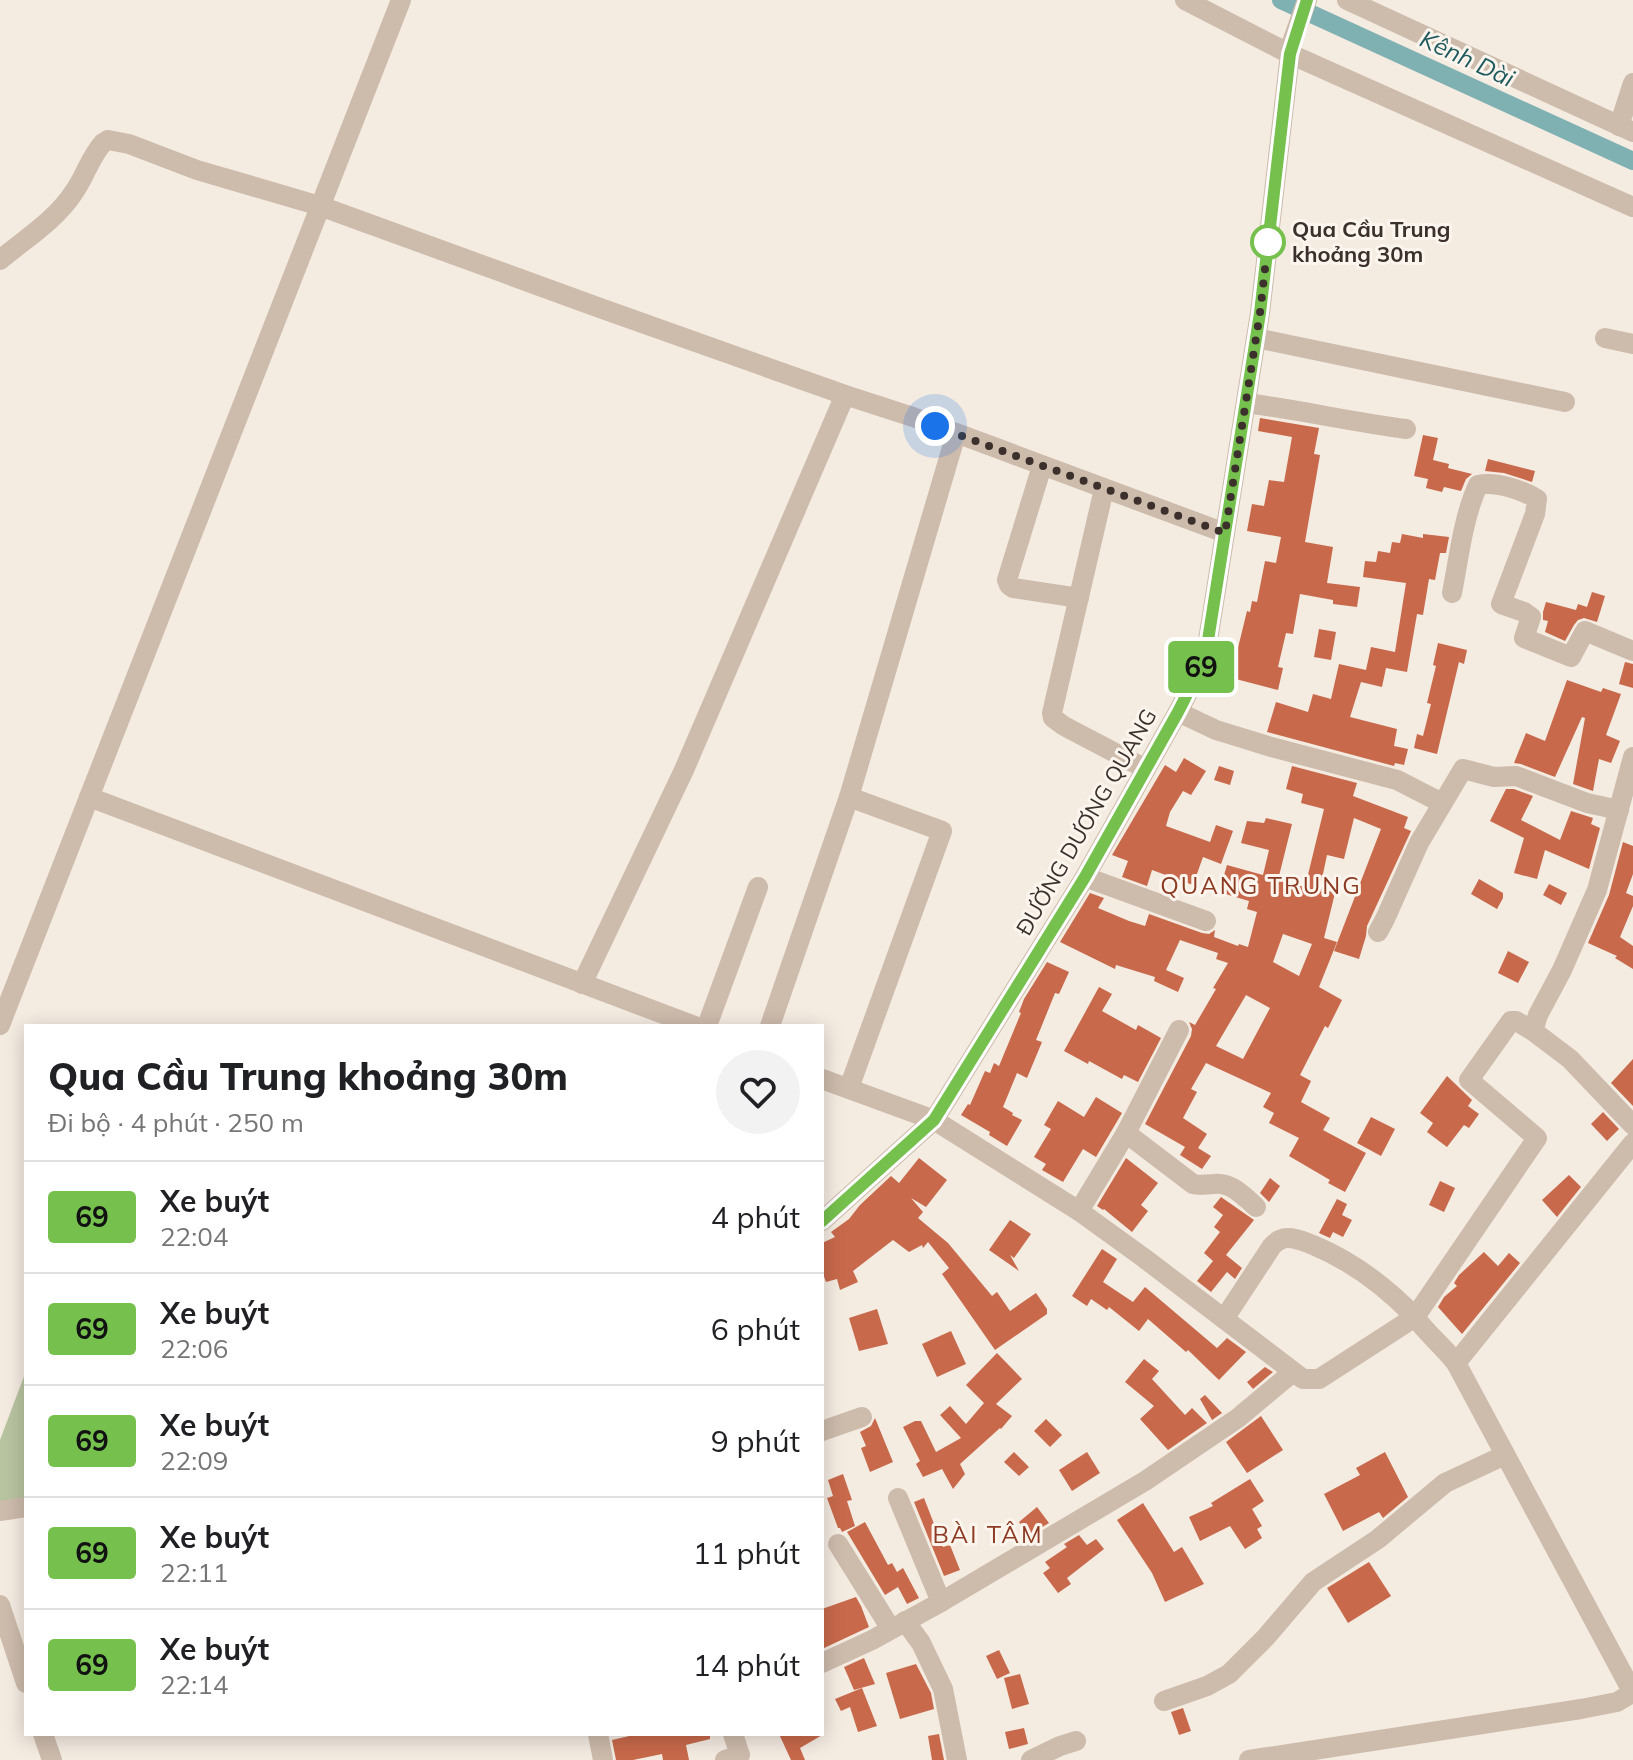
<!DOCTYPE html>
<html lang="vi">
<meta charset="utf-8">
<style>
:root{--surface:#fff;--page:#f2f2f2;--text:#202124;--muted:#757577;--line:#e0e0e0}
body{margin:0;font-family:Mulish,sans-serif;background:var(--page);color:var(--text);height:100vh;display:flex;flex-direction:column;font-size:30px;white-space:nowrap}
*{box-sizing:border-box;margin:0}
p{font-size:26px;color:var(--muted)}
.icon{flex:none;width:44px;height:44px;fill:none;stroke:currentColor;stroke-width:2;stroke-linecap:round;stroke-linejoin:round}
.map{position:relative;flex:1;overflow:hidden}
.panel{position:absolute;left:24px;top:1024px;width:800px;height:712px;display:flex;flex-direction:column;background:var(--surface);border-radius:0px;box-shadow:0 4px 20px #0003}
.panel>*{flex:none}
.badge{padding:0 16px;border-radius:6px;font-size:28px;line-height:52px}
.you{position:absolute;width:40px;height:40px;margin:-20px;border:6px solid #fff;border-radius:50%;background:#1a73e8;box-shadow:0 0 0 12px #1a73e833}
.map>.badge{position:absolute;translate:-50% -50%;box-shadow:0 0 0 4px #fff}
.round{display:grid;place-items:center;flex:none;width:84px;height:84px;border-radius:42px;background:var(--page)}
.overview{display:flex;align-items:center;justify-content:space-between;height:136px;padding:0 24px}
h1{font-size:38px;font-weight:800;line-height:60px}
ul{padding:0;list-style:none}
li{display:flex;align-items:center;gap:24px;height:112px;padding:0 24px;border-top:2px solid var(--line)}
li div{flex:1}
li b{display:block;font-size:30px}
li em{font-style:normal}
li .badge{min-width:88px;font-weight:700;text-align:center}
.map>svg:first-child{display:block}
.green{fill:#b8c4a0}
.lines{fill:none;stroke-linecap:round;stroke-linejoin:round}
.canal{stroke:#7fb0b2;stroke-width:18}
.building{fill:#c8694b;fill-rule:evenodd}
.minor{stroke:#cdbbac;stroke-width:20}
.line-casing{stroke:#fff;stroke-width:18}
.line{stroke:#76c04d;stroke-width:12}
.walk{stroke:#3b302b;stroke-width:8;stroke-dasharray:0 14.4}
.stop-dot{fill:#fff;stroke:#76c04d;stroke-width:4}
.labels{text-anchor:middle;stroke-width:6;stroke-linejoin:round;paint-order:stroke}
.stop-label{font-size:22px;font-weight:bold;fill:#3b302b;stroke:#fbf5ee;text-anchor:start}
.street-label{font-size:22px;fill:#3b302b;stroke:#fbf5ee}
.water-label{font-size:24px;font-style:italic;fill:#1f5a5e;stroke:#fbf5ee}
.neighbourhood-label{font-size:24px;letter-spacing:2px;fill:#8c3b22;stroke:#fbf5ee}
</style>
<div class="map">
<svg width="1633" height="1760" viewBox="0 0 1633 1760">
<rect width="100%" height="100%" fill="#f4ebe1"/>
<path class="green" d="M26 1371V1503L0 1506V1440Z"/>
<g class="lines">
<path class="canal" d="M1281 0 1633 161"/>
</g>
<g class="building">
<path d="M1260 418 1319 428 1314 454 1320 455 1305 542 1333 547 1327 583 1360 587 1357 607 1333 604V600L1300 594 1293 634 1286 633 1278 667 1283 668 1278 690 1213 673 1219 652 1236 656 1247 611 1250 612 1252 601 1257 602 1265 561 1276 563 1281 537 1247 531 1252 504 1264 506 1269 480 1284 482 1292 437 1258 431Z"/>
<path d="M1423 435 1438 438 1433 460 1449 464 1448 468 1472 474 1466 479 1461 491 1444 487 1442 492 1426 488 1428 479 1414 476Z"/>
<path d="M1488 459 1535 471 1532 482 1504 473 1485 471Z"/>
<path d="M1402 534 1423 538V534L1449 537 1446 553H1440L1435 580 1429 579 1423 615 1417 614 1407 672 1386 668 1382 687 1361 682 1350 717 1397 729 1394 746 1408 749 1404 765 1395 763 1394 766 1267 732 1276 702 1308 712 1313 694 1331 699 1339 664 1366 670 1371 647 1395 652 1406 583 1363 577 1365 561 1376 562 1378 551 1390 553 1392 542 1400 543Z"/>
<path d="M1592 592 1605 596 1597 622 1584 618 1578 620 1574 625 1565 641 1545 632 1548 621 1543 620V612L1546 602 1576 610 1578 604 1587 607Z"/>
<path d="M1319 629 1336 632 1331 660 1314 657Z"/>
<path d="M1438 643 1467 650 1464 664 1459 662 1437 754 1414 748 1417 734 1423 736 1431 704 1427 703 1436 666 1433 665Z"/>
<path d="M1625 662 1633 664V688L1619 684Z"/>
<path d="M1567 680 1601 692 1603 688 1621 694 1606 735 1620 741 1611 763 1599 759 1593 791 1573 784 1585 718 1582 717 1555 777 1521 764 1514 763 1526 733 1545 741Z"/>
<path d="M1184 758 1206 771 1191 795 1183 791 1170 812 1166 826 1210 842 1216 825 1233 831 1221 864 1203 857 1193 885 1152 870 1147 886 1122 877 1128 861 1112 855 1165 765 1176 772Z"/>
<path d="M1219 766 1234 771 1230 785 1214 780Z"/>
<path d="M1292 766 1357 783 1353 796 1408 817 1404 828 1411 831 1367 926 1366 936 1359 959 1334 951 1381 829 1354 818 1344 859 1327 855 1320 888 1335 893 1324 938 1337 942 1319 987 1342 1000 1328 1028 1325 1026 1300 1075 1311 1081 1301 1102 1330 1118 1323 1130 1366 1153 1345 1192 1328 1183 1330 1180 1289 1156 1299 1138 1269 1123 1274 1113 1263 1107 1271 1093 1206 1063 1191 1089 1197 1092 1183 1118 1207 1134 1198 1148 1211 1156 1202 1169 1180 1155 1185 1147 1145 1124 1191 1036 1192 1029 1189 1022 1195 1025 1216 989 1213 988 1228 963 1216 959 1218 953 1180 940 1166 970 1184 978 1178 992 1154 981 1155 977 1116 965 1115 969 1060 942 1090 893 1104 898 1098 908 1129 921 1145 926 1149 914 1202 933 1209 934 1215 930 1214 937 1238 946 1239 944 1248 947 1257 912 1247 909 1249 901 1219 892 1227 865 1263 875 1269 850 1241 843 1247 821 1264 823 1266 818 1292 824 1278 880 1305 887 1324 809 1301 803 1303 794 1286 789ZM1283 934 1312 944 1299 976 1273 962ZM1246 995 1270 1008 1243 1059 1216 1046Z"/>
<path d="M1506 789H1514L1533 796 1521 820 1560 840 1571 811 1593 818 1591 824 1600 828 1589 869 1545 850 1537 879 1514 873 1524 838 1490 821Z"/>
<path d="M1623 842 1633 846V874L1626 893 1633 896V906L1620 937 1633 946V969L1615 958 1617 956 1588 943 1609 895Z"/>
<path d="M1479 879 1503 893V898L1497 909 1471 894Z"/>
<path d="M1549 884 1567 893 1561 905 1543 895Z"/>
<path d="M1508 951 1529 962 1518 983 1498 973Z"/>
<path d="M1047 962 1069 972 1059 994 1055 993 1036 1040 1042 1042 1027 1078 1017 1073 1003 1107 1013 1113 1012 1115 1022 1120 1007 1146 989 1135 990 1132 961 1115 968 1104 970 1105 985 1071 990 1073 994 1063 999 1066 1021 1013 1019 1012 1024 999Z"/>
<path d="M1099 987 1112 994 1102 1011 1136 1030 1138 1025 1161 1038 1138 1082 1124 1075 1122 1079 1089 1061 1088 1064 1064 1051Z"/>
<path d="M1633 1059V1106L1611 1083Z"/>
<path d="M1447 1076 1472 1100 1468 1106 1479 1114 1469 1128 1464 1125 1447 1147 1427 1132 1433 1123 1420 1113Z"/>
<path d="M1096 1097 1122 1113 1096 1157 1083 1149 1063 1182 1042 1170 1046 1164 1034 1157 1051 1129 1044 1125 1058 1101 1084 1117Z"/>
<path d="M1603 1112 1619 1129 1607 1141 1591 1124Z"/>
<path d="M1371 1117 1395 1129 1381 1156 1357 1143Z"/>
<path d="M919 1158 947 1180 926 1207 911 1198 923 1212 918 1218 948 1243 992 1296 997 1292 1010 1311 1036 1293 1047 1309V1314L995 1350 942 1274 949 1268 928 1242 923 1248 922 1245 909 1252 893 1240 853 1271 858 1282 840 1290 837 1279 826 1282 822 1271V1243L835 1237 831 1232 849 1219 860 1205 891 1176 899 1183Z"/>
<path d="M1126 1158 1158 1183 1141 1205 1148 1211 1132 1232 1104 1209 1103 1210 1097 1206Z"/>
<path d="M1569 1175 1581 1187 1557 1217 1542 1200Z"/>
<path d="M1270 1178 1280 1186 1269 1202 1260 1193Z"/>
<path d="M1440 1181 1455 1188 1444 1212 1429 1205Z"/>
<path d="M1221 1197 1254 1220 1226 1255 1242 1268 1235 1279 1227 1272 1211 1292 1197 1281 1213 1261 1204 1253 1220 1232 1214 1227 1223 1215 1213 1207Z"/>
<path d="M1337 1199 1347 1204 1342 1215 1352 1220 1343 1237 1333 1232 1330 1238 1319 1233Z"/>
<path d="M1010 1220 1031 1234 1014 1258 1010 1255 1019 1271 989 1250Z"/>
<path d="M1102 1249 1117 1259 1103 1282 1133 1302 1145 1287 1217 1348 1227 1338 1246 1352 1219 1380 1188 1350 1186 1352 1148 1319 1139 1331 1109 1307 1107 1310 1091 1299 1087 1306 1072 1296Z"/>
<path d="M1484 1252 1498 1266 1509 1253 1520 1263 1462 1334 1438 1307 1444 1297 1457 1286 1454 1283 1459 1275Z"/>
<path d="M877 1309 888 1344 859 1351 849 1318Z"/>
<path d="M951 1331 966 1364 937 1377 922 1344Z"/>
<path d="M997 1353 1022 1379 996 1404 1012 1416 1001 1429 1000 1428 960 1464 965 1474 953 1489 942 1469 923 1477 916 1464 920 1461 903 1427 915 1421H921L936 1452 961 1438 940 1415 950 1406 966 1424 984 1403 966 1385Z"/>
<path d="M1144 1359 1159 1371 1152 1379 1185 1415 1192 1408 1207 1423 1168 1450 1140 1419 1154 1406 1125 1382Z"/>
<path d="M1265 1367 1273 1372 1253 1389 1247 1382Z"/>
<path d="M1205 1395 1222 1413 1212 1420 1200 1399Z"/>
<path d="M1261 1416 1283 1450 1247 1473 1226 1442Z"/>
<path d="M875 1418 893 1462 870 1472 861 1448 866 1446 860 1432 871 1426Z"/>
<path d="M1046 1419 1062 1435 1050 1447 1034 1431Z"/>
<path d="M1014 1452 1029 1467 1019 1476 1004 1462Z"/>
<path d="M1087 1452 1100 1473 1072 1491 1059 1470Z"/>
<path d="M1385 1452 1408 1497 1383 1518 1379 1512 1343 1531 1324 1494 1360 1475 1356 1468Z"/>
<path d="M843 1474 852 1500 847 1501 855 1526 842 1532 840 1528H838L827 1498 833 1496 828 1480Z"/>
<path d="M1250 1479 1264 1501 1252 1509 1262 1526 1257 1529 1262 1538 1245 1549 1230 1526 1200 1541 1189 1517 1213 1506 1211 1503Z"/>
<path d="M924 1498 943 1547 950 1545 960 1570 944 1576 914 1502Z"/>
<path d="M1143 1503 1174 1552 1182 1547 1204 1584 1165 1602 1152 1573 1117 1520Z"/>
<path d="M1037 1507 1049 1523 1029 1535 1019 1522Z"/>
<path d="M865 1522 888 1565 892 1563 897 1572 903 1568 919 1598 907 1604 898 1587 885 1595 847 1532Z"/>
<path d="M1079 1535 1087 1545 1096 1539 1104 1549 1067 1578 1071 1584 1058 1593 1043 1573 1050 1568 1045 1562 1067 1547 1064 1544Z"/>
<path d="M1369 1562 1391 1596 1348 1623 1327 1588Z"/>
<path d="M856 1597 861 1606 869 1627 822 1649V1609Z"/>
<path d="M999 1650 1010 1673 997 1679 986 1656Z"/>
<path d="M864 1658 875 1684 854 1690 844 1667Z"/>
<path d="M916 1664 931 1693 934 1709 900 1719 886 1673Z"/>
<path d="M1020 1674 1029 1704 1012 1709 1004 1678Z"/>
<path d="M862 1688 877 1726 858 1732 850 1707 841 1711 835 1699Z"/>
<path d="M1183 1708 1191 1731 1179 1735 1171 1712Z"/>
<path d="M1024 1728 1028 1744 1009 1749 1005 1732Z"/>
<path d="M638 1734H710V1739L686 1745 689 1760H663L662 1754 633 1760H616L612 1740Z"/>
<path d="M779 1734H824L800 1748 805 1760H791Z"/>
<path d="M939 1734 944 1760H932L928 1736Z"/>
</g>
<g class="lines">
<g class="minor">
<path d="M1185 0 1290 54 1633 207"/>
<path d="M1347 0 1633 132"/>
<path d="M1619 126 1633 83"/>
<path d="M0 260C25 239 56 220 74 192 85 177 90 157 103 143L108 140 129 144 197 170 320 206 600 308 845 395 913 417 1225 533"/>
<path d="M1256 338 1565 402"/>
<path d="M1605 338 1633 344"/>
<path d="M1246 403C1300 410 1352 422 1406 429"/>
<path d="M1042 466 1007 580 1009 585 1013 588 1079 598"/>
<path d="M1104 489 1052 713 1053 718 1064 726 1146 769"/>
<path d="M1452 593C1459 557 1463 518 1478 485 1496 481 1522 490 1537 499L1535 514 1501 604 1524 612 1531 617 1524 638 1571 657 1585 631 1633 651"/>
<path d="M1178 712 1216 730 1271 747 1397 780 1442 803"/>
<path d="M1633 757 1597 890 1562 970 1538 1015 1533 1031 1570 1059 1633 1125"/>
<path d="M89 797 695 1026"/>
<path d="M849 797 942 831 849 1088"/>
<path d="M1085 877 1206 921"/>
<path d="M1378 932 1385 919 1419 843 1463 769 1494 777 1516 776 1587 803 1619 810"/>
<path d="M582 984 684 770 845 395"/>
<path d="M0 1025 401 0"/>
<path d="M707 1026 758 887"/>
<path d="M770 1026 849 797 956 434"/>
<path d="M822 1079 934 1120 1079 1211 1144 1258 1303 1379H1319L1415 1317C1428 1335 1443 1346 1456 1363L1633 1143"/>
<path d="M1126 1133 1193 1184C1201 1186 1206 1184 1214 1184 1231 1182 1244 1196 1256 1207"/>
<path d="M1079 1211 1126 1133 1179 1030"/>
<path d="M822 1221 934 1120 1085 877 1178 712 1205 659 1260 313 1291 45 1307 0"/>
<path d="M1224 1319 1272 1246C1277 1241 1281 1238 1288 1238 1297 1238 1305 1242 1313 1245 1352 1261 1386 1287 1415 1317L1537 1138 1469 1080 1511 1021H1516L1533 1031"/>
<path d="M1456 1363 1633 1693"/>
<path d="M822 1431 862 1417"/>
<path d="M898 1498 941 1602"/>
<path d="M0 1511 26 1507"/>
<path d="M838 1544 891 1629"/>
<path d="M0 1605 26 1683"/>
<path d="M905 1621 921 1643 943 1689 957 1760"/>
<path d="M822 1663 872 1640 941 1602 1145 1481 1238 1418 1293 1372"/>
<path d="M1164 1701 1207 1686 1229 1674 1266 1637 1313 1582 1378 1539 1445 1483 1505 1455"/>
<path d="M43 1734 52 1760"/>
<path d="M598 1734 603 1760"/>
<path d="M725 1760 740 1755 733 1734"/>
<path d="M1031 1760 1060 1746 1076 1741"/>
<path d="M1249 1760 1581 1709 1617 1702 1632 1693"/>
</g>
</g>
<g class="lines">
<defs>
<path id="line" d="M822 1221 934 1120 1085 877 1178 712 1205 659 1260 313 1290 54 1307 0"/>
</defs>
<use href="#line" class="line-casing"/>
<use href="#line" class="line"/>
<path class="walk" d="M935 426 1225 533 1260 313 1268 242"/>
</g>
<circle class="stop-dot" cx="1268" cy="242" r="16"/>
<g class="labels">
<g class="stop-label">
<text x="1292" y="237">Qua Cầu Trung<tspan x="1292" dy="25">khoảng 30m</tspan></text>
</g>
<g class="street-label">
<text transform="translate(1086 822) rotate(-60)" y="8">ĐƯỜNG DƯƠNG QUANG</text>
</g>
<g class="water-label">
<text transform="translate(1467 59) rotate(25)" y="8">Kênh Dài</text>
</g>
<g class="neighbourhood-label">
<text x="1261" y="894">QUANG TRUNG</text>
<text x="988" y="1543">BÀI TÂM</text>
</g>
</g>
</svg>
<div class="you" style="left:935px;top:426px"></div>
<b class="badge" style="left:1201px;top:667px;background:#76c04d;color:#111">69</b>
<section class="panel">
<div class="overview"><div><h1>Qua Cầu Trung khoảng 30m</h1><p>Đi bộ · 4 phút · 250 m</p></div><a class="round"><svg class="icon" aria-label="heart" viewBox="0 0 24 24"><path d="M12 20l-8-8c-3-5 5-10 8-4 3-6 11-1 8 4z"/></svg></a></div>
<ul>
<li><span class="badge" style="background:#76c04d;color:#111">69</span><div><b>Xe buýt</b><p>22:04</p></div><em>4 phút</em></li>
<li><span class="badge" style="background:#76c04d;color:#111">69</span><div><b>Xe buýt</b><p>22:06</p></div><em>6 phút</em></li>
<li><span class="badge" style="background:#76c04d;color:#111">69</span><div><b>Xe buýt</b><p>22:09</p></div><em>9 phút</em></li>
<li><span class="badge" style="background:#76c04d;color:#111">69</span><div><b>Xe buýt</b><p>22:11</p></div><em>11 phút</em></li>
<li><span class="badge" style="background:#76c04d;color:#111">69</span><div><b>Xe buýt</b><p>22:14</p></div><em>14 phút</em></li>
</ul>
</section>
</div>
